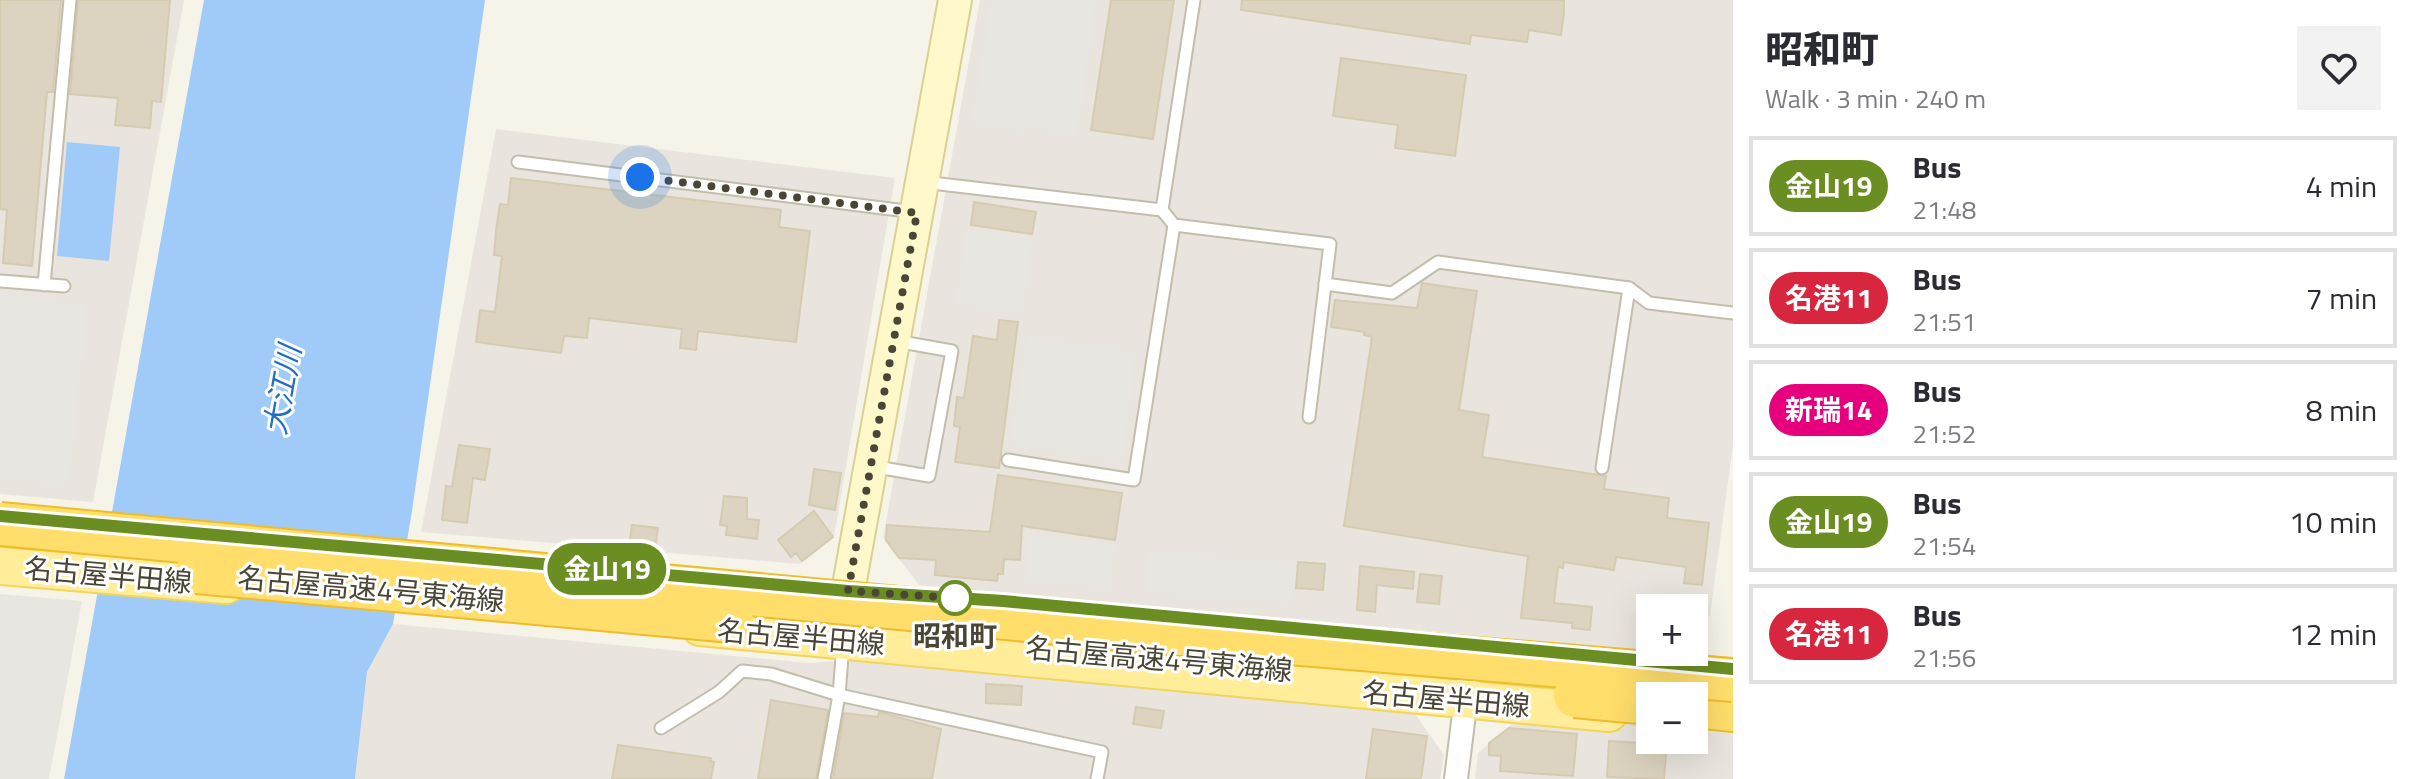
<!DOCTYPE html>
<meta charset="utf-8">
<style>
:root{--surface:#fff;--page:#f2f2f3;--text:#2b2b33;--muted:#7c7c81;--line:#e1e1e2}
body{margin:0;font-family:"Titillium Web","Noto Sans JP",sans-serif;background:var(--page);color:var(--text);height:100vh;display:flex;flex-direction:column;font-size:30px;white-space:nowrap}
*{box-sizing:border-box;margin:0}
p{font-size:26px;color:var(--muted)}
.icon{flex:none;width:44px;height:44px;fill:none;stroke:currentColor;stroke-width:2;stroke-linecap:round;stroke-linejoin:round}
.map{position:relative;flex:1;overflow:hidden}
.sheet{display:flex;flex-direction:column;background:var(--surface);width:680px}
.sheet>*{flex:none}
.badge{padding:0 16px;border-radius:26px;font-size:28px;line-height:52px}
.controls{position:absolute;left:1636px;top:594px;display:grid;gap:16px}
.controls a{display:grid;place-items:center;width:72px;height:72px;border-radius:0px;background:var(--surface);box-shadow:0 8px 32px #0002;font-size:40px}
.you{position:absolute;width:40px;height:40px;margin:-20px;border:6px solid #fff;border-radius:50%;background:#1a73e8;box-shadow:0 0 0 12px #1a73e833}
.map>.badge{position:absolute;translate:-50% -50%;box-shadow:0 0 0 4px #fff}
.round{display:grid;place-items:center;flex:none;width:84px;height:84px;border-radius:0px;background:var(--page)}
.summary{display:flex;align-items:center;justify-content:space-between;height:136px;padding:0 32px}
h1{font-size:38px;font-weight:800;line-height:60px}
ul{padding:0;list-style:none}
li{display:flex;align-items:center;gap:24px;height:100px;margin:0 16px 12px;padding:0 16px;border:4px solid var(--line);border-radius:0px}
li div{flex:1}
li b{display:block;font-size:30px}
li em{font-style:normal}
li .badge{min-width:88px;font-weight:700;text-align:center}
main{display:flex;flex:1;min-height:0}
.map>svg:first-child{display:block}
.industrial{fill:#e9e5de}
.parking{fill:#e7e6e1}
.water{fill:#a0cbf8}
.building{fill:#dcd4c0;stroke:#d5cbb0;stroke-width:2}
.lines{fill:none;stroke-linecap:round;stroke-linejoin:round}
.lane-casing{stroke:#c3bdab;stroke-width:15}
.street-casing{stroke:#c3bdab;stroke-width:26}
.secondary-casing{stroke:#dbd094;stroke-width:36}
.primary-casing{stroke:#f1d55d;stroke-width:40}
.highway-casing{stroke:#efbc2b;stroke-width:46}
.lane{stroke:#fff;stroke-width:11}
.street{stroke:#fff;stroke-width:22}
.secondary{stroke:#fff8cb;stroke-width:32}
.primary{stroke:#ffed9a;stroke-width:36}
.highway{stroke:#ffde6c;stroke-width:42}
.highway-bridge-casing{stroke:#efbc2b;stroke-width:46;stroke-linecap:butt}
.highway-bridge{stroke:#ffde6c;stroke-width:42}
.line-casing{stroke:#fff;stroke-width:18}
.line{stroke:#6b8e23;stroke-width:12}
.walk{stroke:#4b4536;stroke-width:8;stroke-dasharray:0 14.4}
.stop-dot{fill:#fff;stroke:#6b8e23;stroke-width:4}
.labels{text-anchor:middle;stroke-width:6;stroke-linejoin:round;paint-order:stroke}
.street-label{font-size:28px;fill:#4b4536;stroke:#fff}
.stop-label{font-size:28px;font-weight:bold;fill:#4b4536;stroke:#fff}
.water-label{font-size:30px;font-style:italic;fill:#226ec5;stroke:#fff}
</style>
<main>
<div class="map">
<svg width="1733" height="779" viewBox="0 0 1733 779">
<rect width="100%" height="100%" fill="#f6f4e9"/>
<g class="industrial">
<path d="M0 0H184L93 502 0 494Z"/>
<path d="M980 0H1733V445L1710 616 1694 628V608H1650V651L919 585 883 538Z"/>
<path d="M496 129 895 178 834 537 799 564 421 532Z"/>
<path d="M393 624 809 663 886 658 1408 704 1444 755 1440 779H355L367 672Z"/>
<path d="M1524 714 1650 726V740H1694V730L1733 734V779H1475L1478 753Z"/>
</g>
<g class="parking">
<path d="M991 0H1096L1077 135 1025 126 1024 132 972 123Z"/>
<path d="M967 228 1032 237 1022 312 956 303Z"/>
<path d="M0 296 87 305 69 485 0 478Z"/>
<path d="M1027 336 1136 353 1121 460 1011 443Z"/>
<path d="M1030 536 1114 544 1110 588 1026 580Z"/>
<path d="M1149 553 1296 564 1293 603 1146 592Z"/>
<path d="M0 594 82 601 49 779H0Z"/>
</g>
<g class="water">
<path d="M204 0H485L412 511 393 624 367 672 355 779H64Z"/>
<path d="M67 142 120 147 109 261 57 256Z"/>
</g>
<g class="building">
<path d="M0 0H61L53 92H47L32 266 3 263 7 210 0 209Z"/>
<path d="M78 0H170L161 102 152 101 150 128 115 125 118 98 70 94Z"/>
<path d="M1111 0H1174L1153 139 1091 130Z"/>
<path d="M1242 0H1564V13L1561 35 1529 30 1527 42 1471 35 1470 44 1241 10Z"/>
<path d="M1341 58 1466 75 1455 156 1395 148 1398 125 1333 116Z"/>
<path d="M511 178 781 210 779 227 810 231 796 342 698 331 696 350 680 348 682 329 589 318 587 338 564 336 561 353 476 342 480 310 495 312 502 256 494 255 496 231 500 204 508 205Z"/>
<path d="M974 202 1036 212 1032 234 971 225Z"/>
<path d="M1422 283 1477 291 1459 410 1489 415 1482 457 1606 476 1604 489 1669 498 1667 518 1709 523 1702 585 1684 583 1686 567 1616 557 1614 570 1564 562 1563 568 1558 567 1554 603 1592 607 1590 630 1572 628V623L1521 618 1528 556 1344 526 1372 337 1364 335 1365 332 1331 327 1335 300 1417 308Z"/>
<path d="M999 320 1018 322 999 468 955 462 960 427 954 426 957 397 964 398 973 336 997 340Z"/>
<path d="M459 445 490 449 485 480 473 478 467 523 442 520 446 486 452 487Z"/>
<path d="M814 469 841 473 835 510 809 505Z"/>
<path d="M998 475 1122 493 1115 540 1022 526 1020 560 1004 559 1003 574H998L997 581 935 575 936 560 899 558 886 540 887 525 990 532Z"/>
<path d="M724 496 747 498V519L759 520 757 539 726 535 727 526 720 525Z"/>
<path d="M814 511 833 537 802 561 796 553 791 557 778 540Z"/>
<path d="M632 525 658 528 655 550 629 547Z"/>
<path d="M1298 562 1325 564 1323 590 1296 588Z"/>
<path d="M1360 566 1414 572 1413 589 1377 585 1375 612 1357 610Z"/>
<path d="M1420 574 1442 576 1439 604 1417 602Z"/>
<path d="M986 684 1022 686 1021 705 986 703Z"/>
<path d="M771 700 828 710 816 779H758Z"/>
<path d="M1136 707 1164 711 1161 728 1133 724Z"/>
<path d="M879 712 941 729 932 779H833L844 713 878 717Z"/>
<path d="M1509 728 1577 734 1573 776 1500 771 1501 756 1489 755V743Z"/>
<path d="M1373 729 1427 736 1421 779H1366Z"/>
<path d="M1646 739 1667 740 1664 779 1607 777 1609 741 1645 743Z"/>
<path d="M618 745 711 758 710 761 714 762 711 779H612Z"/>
</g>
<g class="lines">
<defs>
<g id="lane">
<path d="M518 162 914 212"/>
<path d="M923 182 1162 210 1194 0"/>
<path d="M1162 210 1174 225 1330 244 1309 417"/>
<path d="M0 281 64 286"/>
<path d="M1325 284 1392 293 1438 262 1629 288 1649 303 1733 313"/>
<path d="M44 285 70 0"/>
<path d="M1008 460 1134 480 1174 225"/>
<path d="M871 466 929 476 952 351 896 341"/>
<path d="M1602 468 1629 288"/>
<path d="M661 728 719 692 742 671 771 674 839 695 1102 752 1097 779"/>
<path d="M824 779 839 695 843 644"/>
</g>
<path id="street" d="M1456 779 1472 649"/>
<path id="secondary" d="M848 591 955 0"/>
<g id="primary">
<path d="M0 566 226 585"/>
<path d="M700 627 1609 713"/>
</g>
<path id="highway" d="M1694 706 1733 710"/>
</defs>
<use href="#lane" class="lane-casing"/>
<use href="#street" class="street-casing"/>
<use href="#secondary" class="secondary-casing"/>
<use href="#primary" class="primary-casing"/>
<use href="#highway" class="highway-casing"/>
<use href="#lane" class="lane"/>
<use href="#street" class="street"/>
<use href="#secondary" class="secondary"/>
<use href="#primary" class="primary"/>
<use href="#highway" class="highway"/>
<defs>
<g id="highway-bridge">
<path d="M0 524 1144 631 1733 680"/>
<path d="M197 572 732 621"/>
<path d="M1575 696 1650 703"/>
</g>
</defs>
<use href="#highway-bridge" class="highway-bridge-casing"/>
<use href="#highway-bridge" class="highway-bridge"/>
</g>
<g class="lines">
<defs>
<path id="line" d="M0 516 848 591 1003 601 1733 669"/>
</defs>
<use href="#line" class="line-casing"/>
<use href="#line" class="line"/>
<path class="walk" d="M640 177 917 213 848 591 955 598"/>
</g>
<circle class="stop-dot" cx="955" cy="598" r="16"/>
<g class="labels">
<g class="street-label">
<text transform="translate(108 575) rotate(5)" y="10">名古屋半田線</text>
<text transform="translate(371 589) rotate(5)" y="10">名古屋高速4号東海線</text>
<text transform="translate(801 637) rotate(5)" y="10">名古屋半田線</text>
<text transform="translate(1159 659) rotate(5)" y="10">名古屋高速4号東海線</text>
<text transform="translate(1446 699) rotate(5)" y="10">名古屋半田線</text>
</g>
<g class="stop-label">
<text x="955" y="646">昭和町</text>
</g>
<g class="water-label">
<text transform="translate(283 390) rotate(-80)" y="10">大江川</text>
</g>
</g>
</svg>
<div class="controls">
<a>+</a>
<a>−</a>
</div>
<div class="you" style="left:640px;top:177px"></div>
<b class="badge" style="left:607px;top:569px;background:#6b8e23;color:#fff">金山19</b>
</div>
<section class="sheet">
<div class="summary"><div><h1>昭和町</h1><p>Walk · 3 min · 240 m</p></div><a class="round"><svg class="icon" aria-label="heart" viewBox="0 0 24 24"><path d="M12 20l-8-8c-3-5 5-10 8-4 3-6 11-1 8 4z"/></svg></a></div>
<ul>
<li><span class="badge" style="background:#6b8e23;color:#fff">金山19</span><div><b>Bus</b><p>21:48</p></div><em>4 min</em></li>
<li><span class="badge" style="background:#d7263d;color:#fff">名港11</span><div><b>Bus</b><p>21:51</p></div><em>7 min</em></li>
<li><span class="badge" style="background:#e6007e;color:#fff">新瑞14</span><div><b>Bus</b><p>21:52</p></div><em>8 min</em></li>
<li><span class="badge" style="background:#6b8e23;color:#fff">金山19</span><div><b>Bus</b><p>21:54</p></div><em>10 min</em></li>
<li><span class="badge" style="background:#d7263d;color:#fff">名港11</span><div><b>Bus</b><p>21:56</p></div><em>12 min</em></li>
</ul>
</section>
</main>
